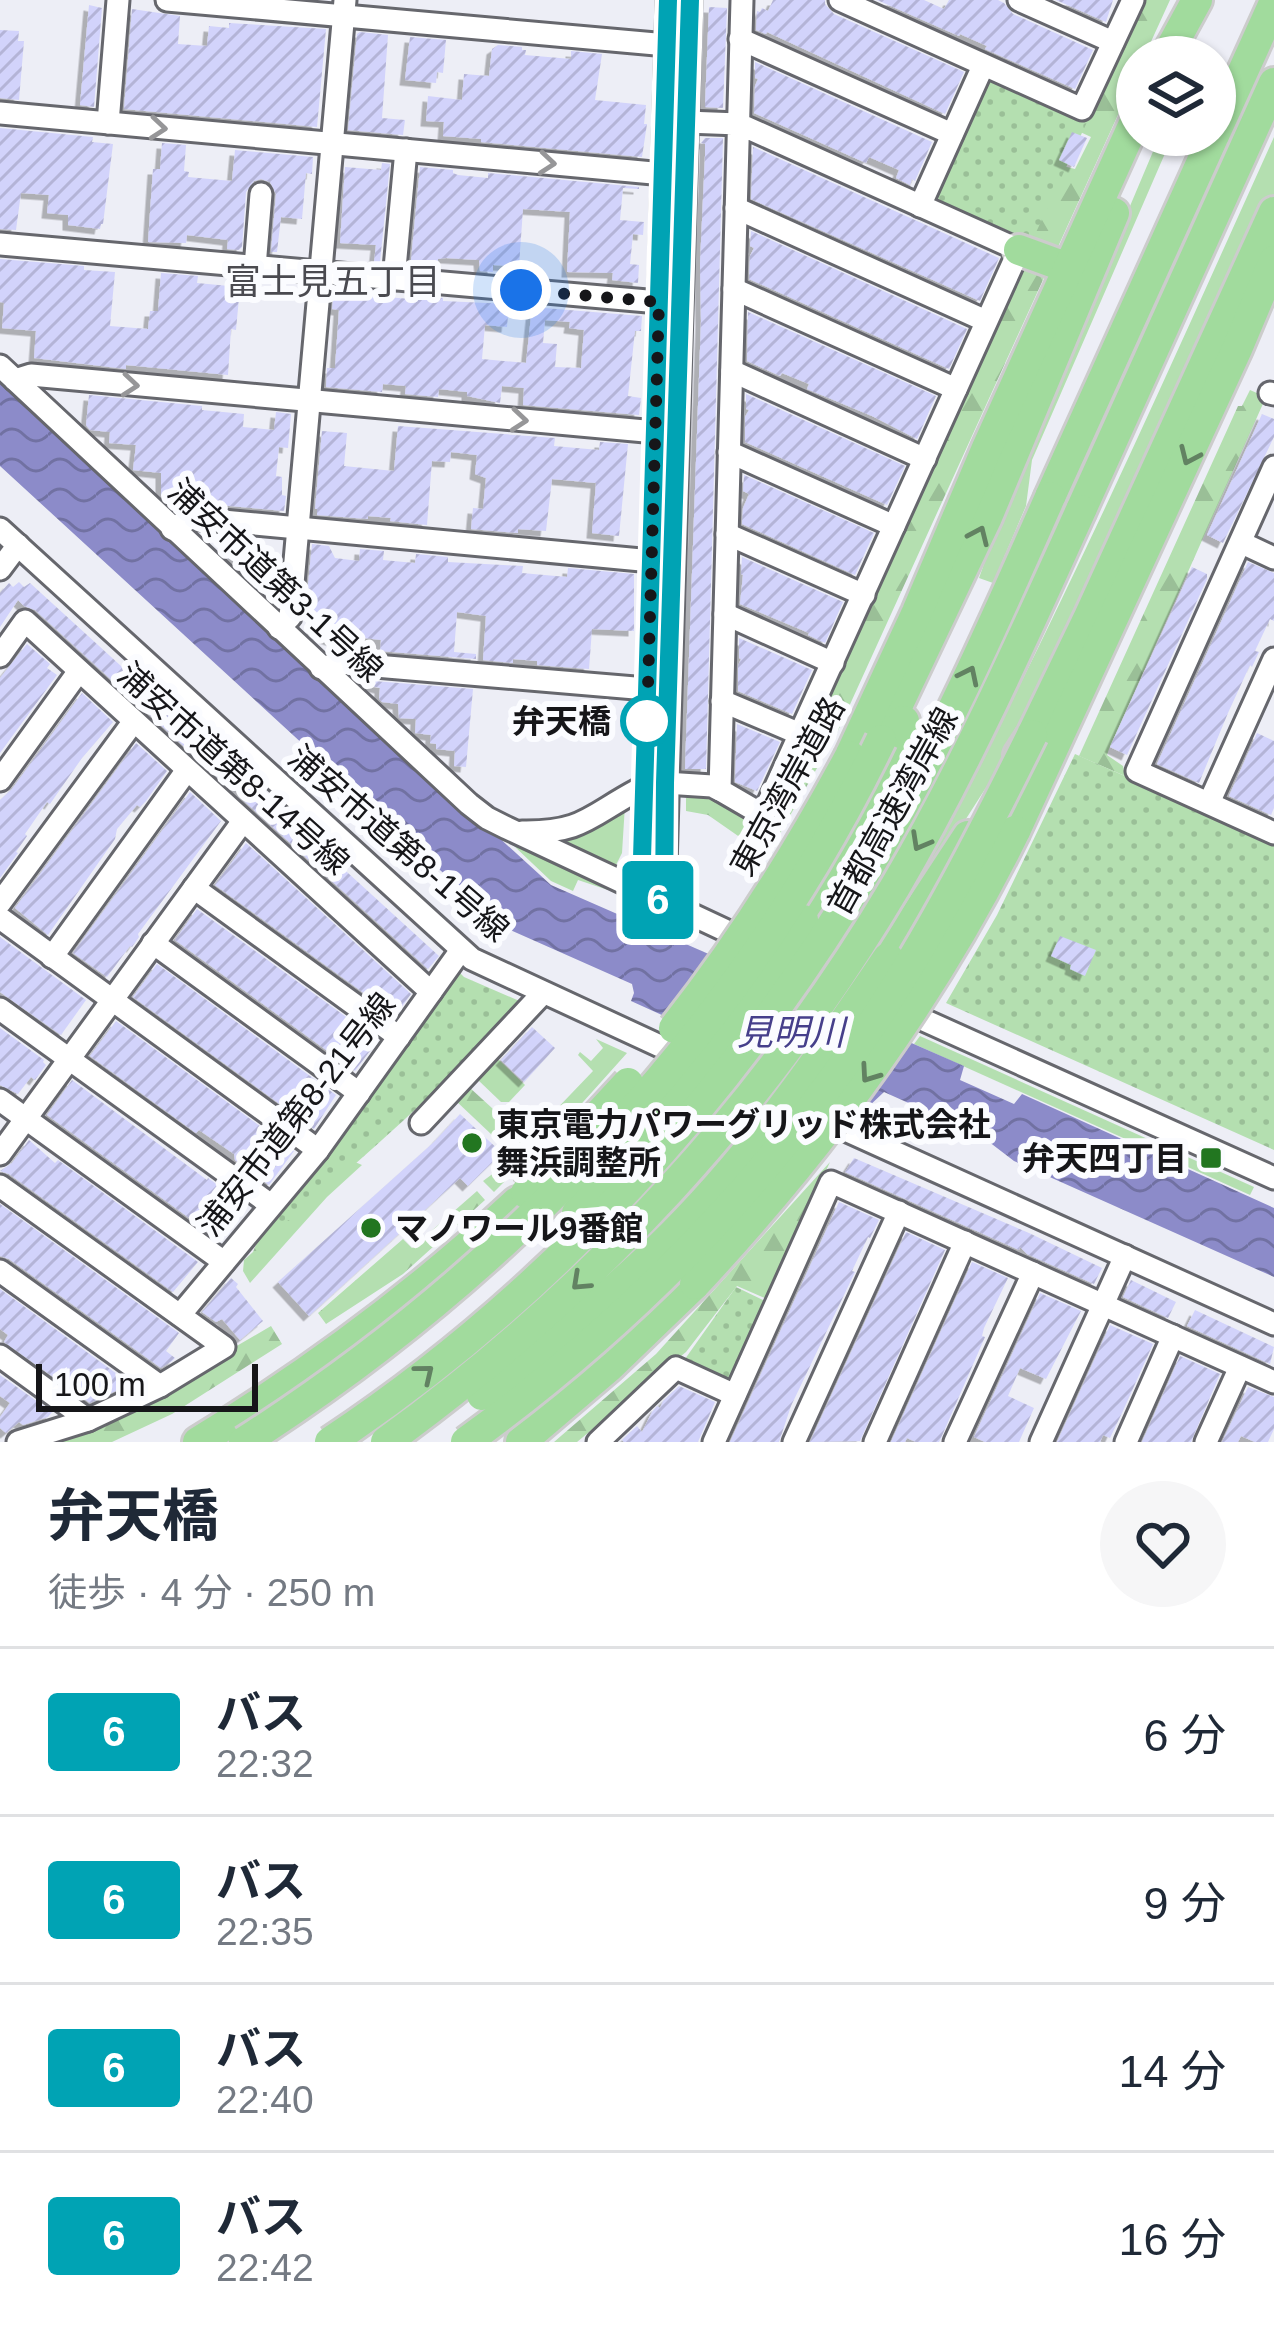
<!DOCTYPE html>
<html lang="ja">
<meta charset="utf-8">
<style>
:root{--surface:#fff;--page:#f6f6f7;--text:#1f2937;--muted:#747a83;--line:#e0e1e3}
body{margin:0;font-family:Arial,"Noto Sans JP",sans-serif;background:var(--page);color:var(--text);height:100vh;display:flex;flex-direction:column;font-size:45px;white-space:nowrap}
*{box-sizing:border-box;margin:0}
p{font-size:39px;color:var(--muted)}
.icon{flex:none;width:66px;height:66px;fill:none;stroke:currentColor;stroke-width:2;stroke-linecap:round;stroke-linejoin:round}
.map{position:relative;height:1442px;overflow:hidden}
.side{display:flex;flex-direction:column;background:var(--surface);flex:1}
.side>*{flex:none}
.badge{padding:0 24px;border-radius:9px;font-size:42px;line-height:78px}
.buttons{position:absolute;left:1116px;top:36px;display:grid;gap:24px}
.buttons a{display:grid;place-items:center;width:120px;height:120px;border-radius:50%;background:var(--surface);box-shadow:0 3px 9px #0004;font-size:60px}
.scale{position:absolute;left:36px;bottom:30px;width:222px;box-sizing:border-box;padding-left:12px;border:6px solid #161619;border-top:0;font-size:33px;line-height:42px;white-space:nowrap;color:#161619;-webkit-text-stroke:9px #fbfcff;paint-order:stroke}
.you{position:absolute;width:60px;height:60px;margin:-30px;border:9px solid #fff;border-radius:50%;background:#1a73e8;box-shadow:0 0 0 18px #1a73e833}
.map>.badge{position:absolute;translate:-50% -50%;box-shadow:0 0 0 6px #fff}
.round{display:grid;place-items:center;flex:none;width:126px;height:126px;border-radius:63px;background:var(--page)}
.head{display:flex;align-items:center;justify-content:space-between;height:204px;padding:0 48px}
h1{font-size:57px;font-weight:700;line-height:90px}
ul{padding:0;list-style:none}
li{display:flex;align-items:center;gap:36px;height:168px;padding:0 48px;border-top:3px solid var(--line)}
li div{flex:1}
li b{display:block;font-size:45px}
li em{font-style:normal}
li .badge{min-width:132px;font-weight:700;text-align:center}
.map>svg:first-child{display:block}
.grass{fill:#b4dfb0}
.forest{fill:url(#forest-firs)}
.park{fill:url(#park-dots)}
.water{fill:url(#water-waves)}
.building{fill:url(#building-hatch);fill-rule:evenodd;filter:url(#shadow)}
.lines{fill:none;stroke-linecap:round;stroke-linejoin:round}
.minor-casing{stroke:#66676d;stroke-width:27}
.highway-casing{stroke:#ccc;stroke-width:36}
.minor{stroke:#fff;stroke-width:21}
.highway{stroke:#a1db9d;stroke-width:30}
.highway-bridge-casing{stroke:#ccc;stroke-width:36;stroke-linecap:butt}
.highway-bridge{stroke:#a1db9d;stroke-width:30}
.oneway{stroke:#969698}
.oneway2{stroke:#628262}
.line-casing{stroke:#fff;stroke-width:27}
.line{stroke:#00a3b4;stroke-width:18}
.walk{stroke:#161619;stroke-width:12;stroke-dasharray:0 21.6}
.stop-dot{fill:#fff;stroke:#00a3b4;stroke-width:6}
.poi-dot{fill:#227620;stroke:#fbfcff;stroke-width:4.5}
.labels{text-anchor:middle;stroke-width:12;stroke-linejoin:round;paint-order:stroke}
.street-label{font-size:33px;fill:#161619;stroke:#fbfcff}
.stop-label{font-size:33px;font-weight:bold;fill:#161619;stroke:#fbfcff;text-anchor:end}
.poi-label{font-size:33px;font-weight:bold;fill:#161619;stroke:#fbfcff;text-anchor:start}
.neighbourhood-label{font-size:36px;fill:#4a4a50;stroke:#fbfcff}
.water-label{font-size:36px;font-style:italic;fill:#463f8b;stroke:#fbfcff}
</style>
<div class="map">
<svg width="1274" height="1442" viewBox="0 0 1274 1442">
<defs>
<pattern id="forest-firs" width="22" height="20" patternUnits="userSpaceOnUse" patternTransform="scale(3)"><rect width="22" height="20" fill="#b4dfb0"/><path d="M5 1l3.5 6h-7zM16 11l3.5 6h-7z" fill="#9abf97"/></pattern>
<pattern id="park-dots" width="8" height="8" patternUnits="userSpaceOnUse" patternTransform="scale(3)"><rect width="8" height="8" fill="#b4dfb0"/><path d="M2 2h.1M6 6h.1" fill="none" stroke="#9abf97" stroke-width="1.8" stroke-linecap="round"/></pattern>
<pattern id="water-waves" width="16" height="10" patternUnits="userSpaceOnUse" patternTransform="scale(3)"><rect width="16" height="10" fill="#8c8bc9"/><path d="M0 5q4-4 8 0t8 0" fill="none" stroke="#7171a2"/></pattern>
<pattern id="building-hatch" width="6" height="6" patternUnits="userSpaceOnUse" patternTransform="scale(3)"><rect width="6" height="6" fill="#d2d3fb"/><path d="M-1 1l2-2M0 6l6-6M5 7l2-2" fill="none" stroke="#b4b4d7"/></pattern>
<filter id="shadow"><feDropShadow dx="-5.5" dy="5.5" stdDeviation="0" flood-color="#0004"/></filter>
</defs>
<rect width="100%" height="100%" fill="#edeef6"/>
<g class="grass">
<path d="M1160 135H1173L1032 460 1026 506 993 583 979 578 1011 488Z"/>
<path d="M1274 137V206L1019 736 916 897 912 893C1046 647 1159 392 1274 137Z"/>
<path d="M625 805 622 853 615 867 570 849 564 841 570 834Z"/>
<path d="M516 843 598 882 608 890 578 880 573 891 551 881 513 845Z"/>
<path d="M920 1036 1254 1187 1250 1195 914 1044Z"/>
<path d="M596 1039 627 1053 575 1111 494 1192 483 1181 514 1158 512 1154 525 1140 520 1134 540 1113 547 1119 593 1071 578 1055 580 1052 591 1061 603 1048Z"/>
<path d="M497 1058 525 1085 509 1102H501L477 1079Z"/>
</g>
<g class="forest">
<path d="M1137 0H1170L1144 57H1137V73L837 733 767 856 708 815 686 811V789L717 794 765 821 1063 166 1075 169 1091 137 1078 131Z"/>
<path d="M1250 390 1266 397 1109 749 1107 755 1123 766 1125 776 1079 756 1238 406H1242Z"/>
<path d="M469 1087 526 1139 512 1154 455 1100Z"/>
<path d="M355 1162 362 1165 327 1197 250 1283 243 1271 244 1260 253 1252 265 1222Z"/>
<path d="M830 1162 767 1299 737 1286 686 1352 577 1442H554L656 1354Z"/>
<path d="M477 1191 485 1200 403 1274 326 1324 318 1313 403 1239 412 1248Z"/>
<path d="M271 1326 282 1344 172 1414 112 1442H39L228 1351Z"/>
</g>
<g class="park">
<path d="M993 78 1087 122 1032 241 933 198 983 82Z"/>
<path d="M1075 754 1274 842V1150L946 1003 997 915Z"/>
<path d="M456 969 464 977 524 1003C450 1079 373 1151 291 1219L277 1226H260Z"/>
<path d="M736 1287 767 1302 731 1380 685 1359Z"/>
</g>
<path class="water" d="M0 378 179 546 551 885 964 1066 960 1080 1014 1104 1022 1094 1274 1208V1277L1014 1161 980 1135 884 1092 867 1108 631 1001 634 993 632 984 501 926 0 466Z"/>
<g class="building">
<path d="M773 0H825V4L834 14 964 72 945 114 767 32 766 34 756 30 757 11 760 12 762 8 768 11Z"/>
<path d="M877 0H924L944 9 949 0H998L1004 3 1013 14 1093 50 1075 89 985 49 987 46 960 34 959 36Z"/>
<path d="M1056 0H1113L1106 22Z"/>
<path d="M89 5 102 8 94 107 80 105Z"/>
<path d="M709 7 727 8 723 108 705 107Z"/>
<path d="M132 9 180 16 178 44 207 46 209 26 229 28V23L326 29 317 127 124 109Z"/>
<path d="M0 30 19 31 18 41H24L19 100 0 98Z"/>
<path d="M360 32 388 35 382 118 405 120 403 135 348 130 357 34Z"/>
<path d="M410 37 446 40 443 73 437 72 436 83 405 80Z"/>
<path d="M498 45 522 47V50H526L525 55 571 59V51L602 54 595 100 646 105 644 124H647L642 157 481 142V139L443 136 444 122 426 121 428 96 462 100 464 74 489 76 492 49Z"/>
<path d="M755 62 932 142 915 181 912 179 910 185 896 178 899 170 869 157 866 163 754 113 755 86 758 79 755 78Z"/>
<path d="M0 128 93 137 92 142 113 144 103 224H101L100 229 68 225V215L47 213 49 195 21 193 16 230 0 229Z"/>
<path d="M1072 132 1087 138 1074 167 1059 160Z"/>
<path d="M705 138H723L706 769H685L701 321 700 264 705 156V144L701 143Z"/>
<path d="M162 143 186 145 184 171 189 172 188 177 232 181 235 150 313 157 312 174 306 173 302 219 281 217 277 252H271L276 194 270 182 261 179 254 181 246 192 242 247 239 250 227 249 228 240 187 235 186 243 148 242 153 169H160Z"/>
<path d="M753 147 999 258 980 301 751 199Z"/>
<path d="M382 163 390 164 380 262H374L376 245 340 243 345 167 381 170Z"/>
<path d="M420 167 453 170V173L458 175 488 178V173L639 187V189L623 188 620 220 644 222 643 235 633 234 630 264 639 265 638 283 612 280 613 273 567 272 570 212 523 209 519 266 493 265V272L480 271 479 260 446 258 438 259V262L411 260Z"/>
<path d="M751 231 967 329 949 369 749 279 750 256 754 248 750 246Z"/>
<path d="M0 259 84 266V270L115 272 110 326 148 329 150 311H158L161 273 198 276 197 283 240 287 236 330 231 329 228 375 126 365V369L34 358 36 331 2 328 4 303 0 302Z"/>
<path d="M334 293 424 300V296L443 298V301L509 304 507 327 485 325 482 359 526 363 532 307 642 316 641 331H635L628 396 641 398 639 415 523 405 524 388 502 386 500 403 467 396V392L439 389 438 397 405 394 406 386 383 384 382 392 326 387 327 368H335L339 310 332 309ZM545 320 570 322 569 328 584 330 581 368 555 367 557 344 543 343Z"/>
<path d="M748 312 936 396 917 439 872 416 807 389 809 384 782 373 780 376 747 361Z"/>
<path d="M746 394 905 466 887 505 745 442V417L749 410 746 409Z"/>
<path d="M89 395 202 406V410L244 414 243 427 274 430 276 412 291 414 288 448 279 447 276 476 282 477V495L286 496 284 511 174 501V497L161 496V473L133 470 136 445 109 443 110 432 90 430 86 425Z"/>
<path d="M1262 414 1274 419V437L1223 543 1207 535Z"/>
<path d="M398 426 555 438 554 446 599 450 600 442 628 444 619 536 592 533 596 483 552 479 546 531 518 529V533L471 529 473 508 483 509 486 478 475 474 477 455 451 452 450 462 432 461 427 525 390 521 391 518 368 516V519L317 515V509H315L322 431 347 433 344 466 394 471Z"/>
<path d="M744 475 874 533 855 575 742 524 743 508 749 494 743 491Z"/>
<path d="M230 540 246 542V546L264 550V556L269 557 268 565 277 566 275 589 261 587 262 579 250 578 251 569 239 568 240 560 228 558Z"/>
<path d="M312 544 329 546 335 558 359 561 360 549 384 551 383 560 415 563 416 554 448 557V562L523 566 522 573 567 577 568 568 634 574V631L592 629 589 669 537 665V661L513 659V663L483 660 486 616 457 612 454 652 476 654V659L380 651 381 640 356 637 355 642 331 640 325 638 326 635 318 634 319 630H312L315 596 307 595Z"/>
<path d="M742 557 843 602 825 643 808 635 809 633 740 604 743 575 741 574Z"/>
<path d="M1248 562 1274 573V621L1270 619 1255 651 1259 652 1252 667 1250 665 1228 713 1199 783 1157 764Z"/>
<path d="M1192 567 1207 574V579L1127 755 1110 747Z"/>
<path d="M19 582 24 587 30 583 439 956 428 969 242 799 246 795 226 779 223 782 35 610 24 606 18 600 0 627V593L9 583 13 587Z"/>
<path d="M739 638 812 670 792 714 738 691V666L741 659 739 658Z"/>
<path d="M27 644 50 664 47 668 57 675 0 753V678Z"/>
<path d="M361 680 473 689 466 767 454 766 455 751 436 749V744L430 743 431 735 415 733 416 719 399 718 398 704 382 702 379 699 380 688 363 684Z"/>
<path d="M82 693 113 722 82 758 50 804 47 802 25 834 27 836 16 852 18 853 0 878V800L12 789Z"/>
<path d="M737 724 780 742 757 791 735 782Z"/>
<path d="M1257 733 1274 741V808L1271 815 1229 796Z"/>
<path d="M136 743 167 771 146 801 140 807 137 805 117 829 115 839 48 935 15 908Z"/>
<path d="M190 792 221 821 138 934 139 937 132 947 130 946 107 977 73 953Z"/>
<path d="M246 843 411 994 398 1012 394 1015 215 885Z"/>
<path d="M197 909 378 1040 355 1071 175 940Z"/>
<path d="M1060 936 1096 950 1085 976 1070 969 1071 965 1051 956Z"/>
<path d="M0 937 86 1000 61 1035 0 992Z"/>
<path d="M157 964 336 1095 314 1129 133 997Z"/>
<path d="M116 1021 294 1151 269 1185 235 1160 234 1154 199 1130 196 1133 90 1056Z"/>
<path d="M532 1027 555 1048 524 1082 501 1060Z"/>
<path d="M0 1028 44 1060 43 1062 46 1065 35 1080 31 1077 18 1094 0 1085Z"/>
<path d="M72 1080 207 1180 208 1178 241 1202 238 1206 240 1207 228 1225 232 1227 221 1241 47 1115Z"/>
<path d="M460 1114 502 1153 468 1186 460 1178 309 1316 278 1282 434 1142Z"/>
<path d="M29 1140 55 1163 58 1160 198 1262 173 1292 9 1174 0 1171 12 1163Z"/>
<path d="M854 1158 1029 1233 1102 1268 1094 1284 1027 1254 1020 1247 1019 1250 845 1172Z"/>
<path d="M839 1202 879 1220 870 1238 868 1237 852 1271 855 1272 791 1406 779 1442H730Z"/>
<path d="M0 1204 179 1333 166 1351 175 1358 172 1361 161 1368 9 1259 0 1256Z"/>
<path d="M906 1232 945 1250 860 1441 810 1442Z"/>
<path d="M972 1262 1008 1278 984 1328 982 1336 985 1337 941 1438 939 1442H916L907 1438 905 1442H891Z"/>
<path d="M231 1278 238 1284 236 1287 263 1321 240 1340 222 1319 216 1322 202 1312Z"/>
<path d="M1131 1280 1176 1302 1168 1318 1123 1297Z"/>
<path d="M0 1289 128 1382 126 1386 90 1403 4 1342 8 1335 0 1329Z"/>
<path d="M1040 1293 1081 1311 1046 1379 1020 1368 1008 1396 1034 1408 1019 1442H985L974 1437Z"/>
<path d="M1195 1310 1274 1347 1270 1364 1187 1326Z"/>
<path d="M1110 1325 1153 1344 1122 1413 1110 1438 1103 1435 1100 1442H1057Z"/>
<path d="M1180 1356 1220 1374 1191 1442H1142Z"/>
<path d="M0 1375 52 1412 48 1417 23 1425 19 1422 6 1433 0 1428V1417L10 1403 0 1396Z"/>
<path d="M679 1386 715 1402 698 1442H624L622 1440 637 1426 642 1432 652 1412 657 1406 660 1408 663 1401Z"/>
<path d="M1248 1387 1274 1397V1429L1268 1442H1255L1241 1436 1238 1442H1222Z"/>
</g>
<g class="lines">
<defs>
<g id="minor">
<path d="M167 0 667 45"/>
<path d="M840 0 1082 109 1133 0"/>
<path d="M1019 0 1113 42"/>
<path d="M740 39 952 134"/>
<path d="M0 113 664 174"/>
<path d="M686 122 739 124 1019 250 763 815 720 790 742 0"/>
<path d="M108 123 118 0"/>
<path d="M920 206 983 66"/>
<path d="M736 208 986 321"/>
<path d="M0 244 659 302"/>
<path d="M255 267 261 194"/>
<path d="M394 279 406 150"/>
<path d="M734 289 956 389"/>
<path d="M0 366 469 804 487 818 507 828 748 941"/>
<path d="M732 371 925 459"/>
<path d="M15 380 31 375 656 432"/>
<path d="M1270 393 1274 394"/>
<path d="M729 452 894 526"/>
<path d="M1274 467 1137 771 1274 833"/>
<path d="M0 529 472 959 688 1059"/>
<path d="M172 529 191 518 652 561"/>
<path d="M727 534 864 595"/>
<path d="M1242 543 1274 558"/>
<path d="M0 569 18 545"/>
<path d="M725 614 833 663"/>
<path d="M279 628 290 617 345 0"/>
<path d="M0 656 25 621 431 992"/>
<path d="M321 668 340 663 647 689"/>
<path d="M722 701 800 734"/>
<path d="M0 780 79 671"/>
<path d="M665 783 712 786 720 790"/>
<path d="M1209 803 1274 659"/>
<path d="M522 832C583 833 589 816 638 790L646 789"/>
<path d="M194 888 399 1037"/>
<path d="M641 891 646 789 668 0"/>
<path d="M0 903 134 721"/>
<path d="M664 903 690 0"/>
<path d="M0 918 318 1150"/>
<path d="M153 943 359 1093"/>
<path d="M52 957 187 770"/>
<path d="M897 1008 1274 1178"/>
<path d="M0 1009 271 1205"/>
<path d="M744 1084 1274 1324"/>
<path d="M0 1100 224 1262"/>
<path d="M421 1123 543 993"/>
<path d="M0 1154 243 821"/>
<path d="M0 1186 224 1347 160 1386 88 1420 18 1442"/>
<path d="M0 1271 160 1386"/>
<path d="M180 1315 318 1150 461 950"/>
<path d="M0 1356 88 1420"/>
<path d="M598 1442 676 1368 735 1395"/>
<path d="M714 1442 831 1182 1274 1382"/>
<path d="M794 1442 899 1212"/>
<path d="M875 1442 965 1242"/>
<path d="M955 1442 1033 1273"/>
<path d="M1041 1442 1125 1256"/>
<path d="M1126 1442 1173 1336"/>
<path d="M1206 1442 1240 1367"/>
</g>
<g id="highway">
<path d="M1166 57 1197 0"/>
<path d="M1215 133 1274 3"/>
<path d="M1019 250 1060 265 1070 262"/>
<path d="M1050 497 1214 135"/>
<path d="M1081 510 1274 83"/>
<path d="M881 740 987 517 1114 213"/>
<path d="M1019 755 1032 735 1089 617 1274 212"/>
<path d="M850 756 917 612 987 448 1137 117"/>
<path d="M1015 831 1237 349 1274 261"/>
<path d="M803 920 874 791 904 721"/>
<path d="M888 958 968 836"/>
<path d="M198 1442C313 1372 419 1293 517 1202"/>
<path d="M521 1442 610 1366 695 1284"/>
</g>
</defs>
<use href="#minor" class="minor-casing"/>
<use href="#highway" class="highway-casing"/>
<use href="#minor" class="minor"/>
<use href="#highway" class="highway"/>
<defs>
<g id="highway-bridge">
<path d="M674 1028C741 943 799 851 850 756"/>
<path d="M526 1193 628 1083"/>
<path d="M577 1213C660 1122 738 1025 803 920"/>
<path d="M695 1284C822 1148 933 998 1015 831"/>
<path d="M482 1395C541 1351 607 1299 659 1248 748 1162 819 1060 888 958"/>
<path d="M244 1442C513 1270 742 1028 881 740"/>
<path d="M330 1442C550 1296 731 1096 866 871 937 752 994 624 1050 497"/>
<path d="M386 1442C592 1293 765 1106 895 887 966 766 1023 638 1081 510"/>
<path d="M466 1442C625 1327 763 1187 872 1024 933 932 983 834 1032 735"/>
</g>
</defs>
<use href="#highway-bridge" class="highway-bridge-casing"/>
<use href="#highway-bridge" class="highway-bridge"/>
</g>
<defs><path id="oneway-chevron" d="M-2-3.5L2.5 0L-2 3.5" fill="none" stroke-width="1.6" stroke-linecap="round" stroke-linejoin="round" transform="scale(3)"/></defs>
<g class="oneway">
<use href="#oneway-chevron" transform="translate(158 128) rotate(5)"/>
<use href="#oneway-chevron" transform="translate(547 163) rotate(5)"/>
<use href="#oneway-chevron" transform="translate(130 385) rotate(5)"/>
<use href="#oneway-chevron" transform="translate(519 420) rotate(5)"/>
</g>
<g class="oneway2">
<use href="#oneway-chevron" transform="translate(1189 456) rotate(114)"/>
<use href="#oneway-chevron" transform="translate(979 535) rotate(-66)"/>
<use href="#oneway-chevron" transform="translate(969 675) rotate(-64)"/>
<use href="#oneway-chevron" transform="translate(920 842) rotate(119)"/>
<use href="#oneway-chevron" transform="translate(869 1074) rotate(125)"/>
<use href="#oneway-chevron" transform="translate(580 1282) rotate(137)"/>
<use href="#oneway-chevron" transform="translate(425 1373) rotate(-39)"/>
</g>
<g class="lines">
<defs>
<path id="line" d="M668 0 641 891 664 903 665 783 690 0"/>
</defs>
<use href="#line" class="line-casing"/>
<use href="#line" class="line"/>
<path class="walk" d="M521 290 659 302 647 721"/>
</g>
<circle class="stop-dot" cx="647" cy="721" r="24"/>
<g class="poi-dot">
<circle cx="472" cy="1143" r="12"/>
<rect x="1199" y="1146" width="24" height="24" rx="6"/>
<circle cx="371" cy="1228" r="12"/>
</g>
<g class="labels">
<g class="street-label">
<text transform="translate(276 580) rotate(43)" y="12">浦安市道第3-1号線</text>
<text transform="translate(234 768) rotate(42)" y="12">浦安市道第8-14号線</text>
<text transform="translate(787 786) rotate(-61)" y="12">東京湾岸道路</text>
<text transform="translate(892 811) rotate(-61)" y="12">首都高速湾岸線</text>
<text transform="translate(399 843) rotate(41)" y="12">浦安市道第8-1号線</text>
<text transform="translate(296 1114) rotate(-52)" y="12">浦安市道第8-21号線</text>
</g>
<g class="stop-label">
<text x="611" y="733">弁天橋</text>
</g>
<g class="poi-label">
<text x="496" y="1136">東京電力パワーグリッド株式会社<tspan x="496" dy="38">舞浜調整所</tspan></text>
<text x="1187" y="1170" text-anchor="end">弁天四丁目</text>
<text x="395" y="1240">マノワール9番館</text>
</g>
<g class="neighbourhood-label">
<text x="333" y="294">富士見五丁目</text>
</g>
<g class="water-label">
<text x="791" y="1045">見明川</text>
</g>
</g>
</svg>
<div class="buttons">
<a><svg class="icon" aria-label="layers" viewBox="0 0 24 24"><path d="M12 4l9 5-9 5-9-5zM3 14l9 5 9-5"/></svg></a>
</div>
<div class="scale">100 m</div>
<div class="you" style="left:521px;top:290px"></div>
<b class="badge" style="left:658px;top:900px;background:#00a3b4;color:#fff">6</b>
</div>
<section class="side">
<div class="head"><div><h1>弁天橋</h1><p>徒歩 · 4 分 · 250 m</p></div><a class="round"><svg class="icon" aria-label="heart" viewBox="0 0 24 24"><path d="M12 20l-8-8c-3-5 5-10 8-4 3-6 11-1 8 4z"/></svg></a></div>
<ul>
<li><span class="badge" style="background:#00a3b4;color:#fff">6</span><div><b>バス</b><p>22:32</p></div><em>6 分</em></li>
<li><span class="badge" style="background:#00a3b4;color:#fff">6</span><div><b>バス</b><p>22:35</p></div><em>9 分</em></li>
<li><span class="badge" style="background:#00a3b4;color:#fff">6</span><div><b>バス</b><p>22:40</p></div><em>14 分</em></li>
<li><span class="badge" style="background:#00a3b4;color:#fff">6</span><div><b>バス</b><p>22:42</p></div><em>16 分</em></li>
</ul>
</section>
